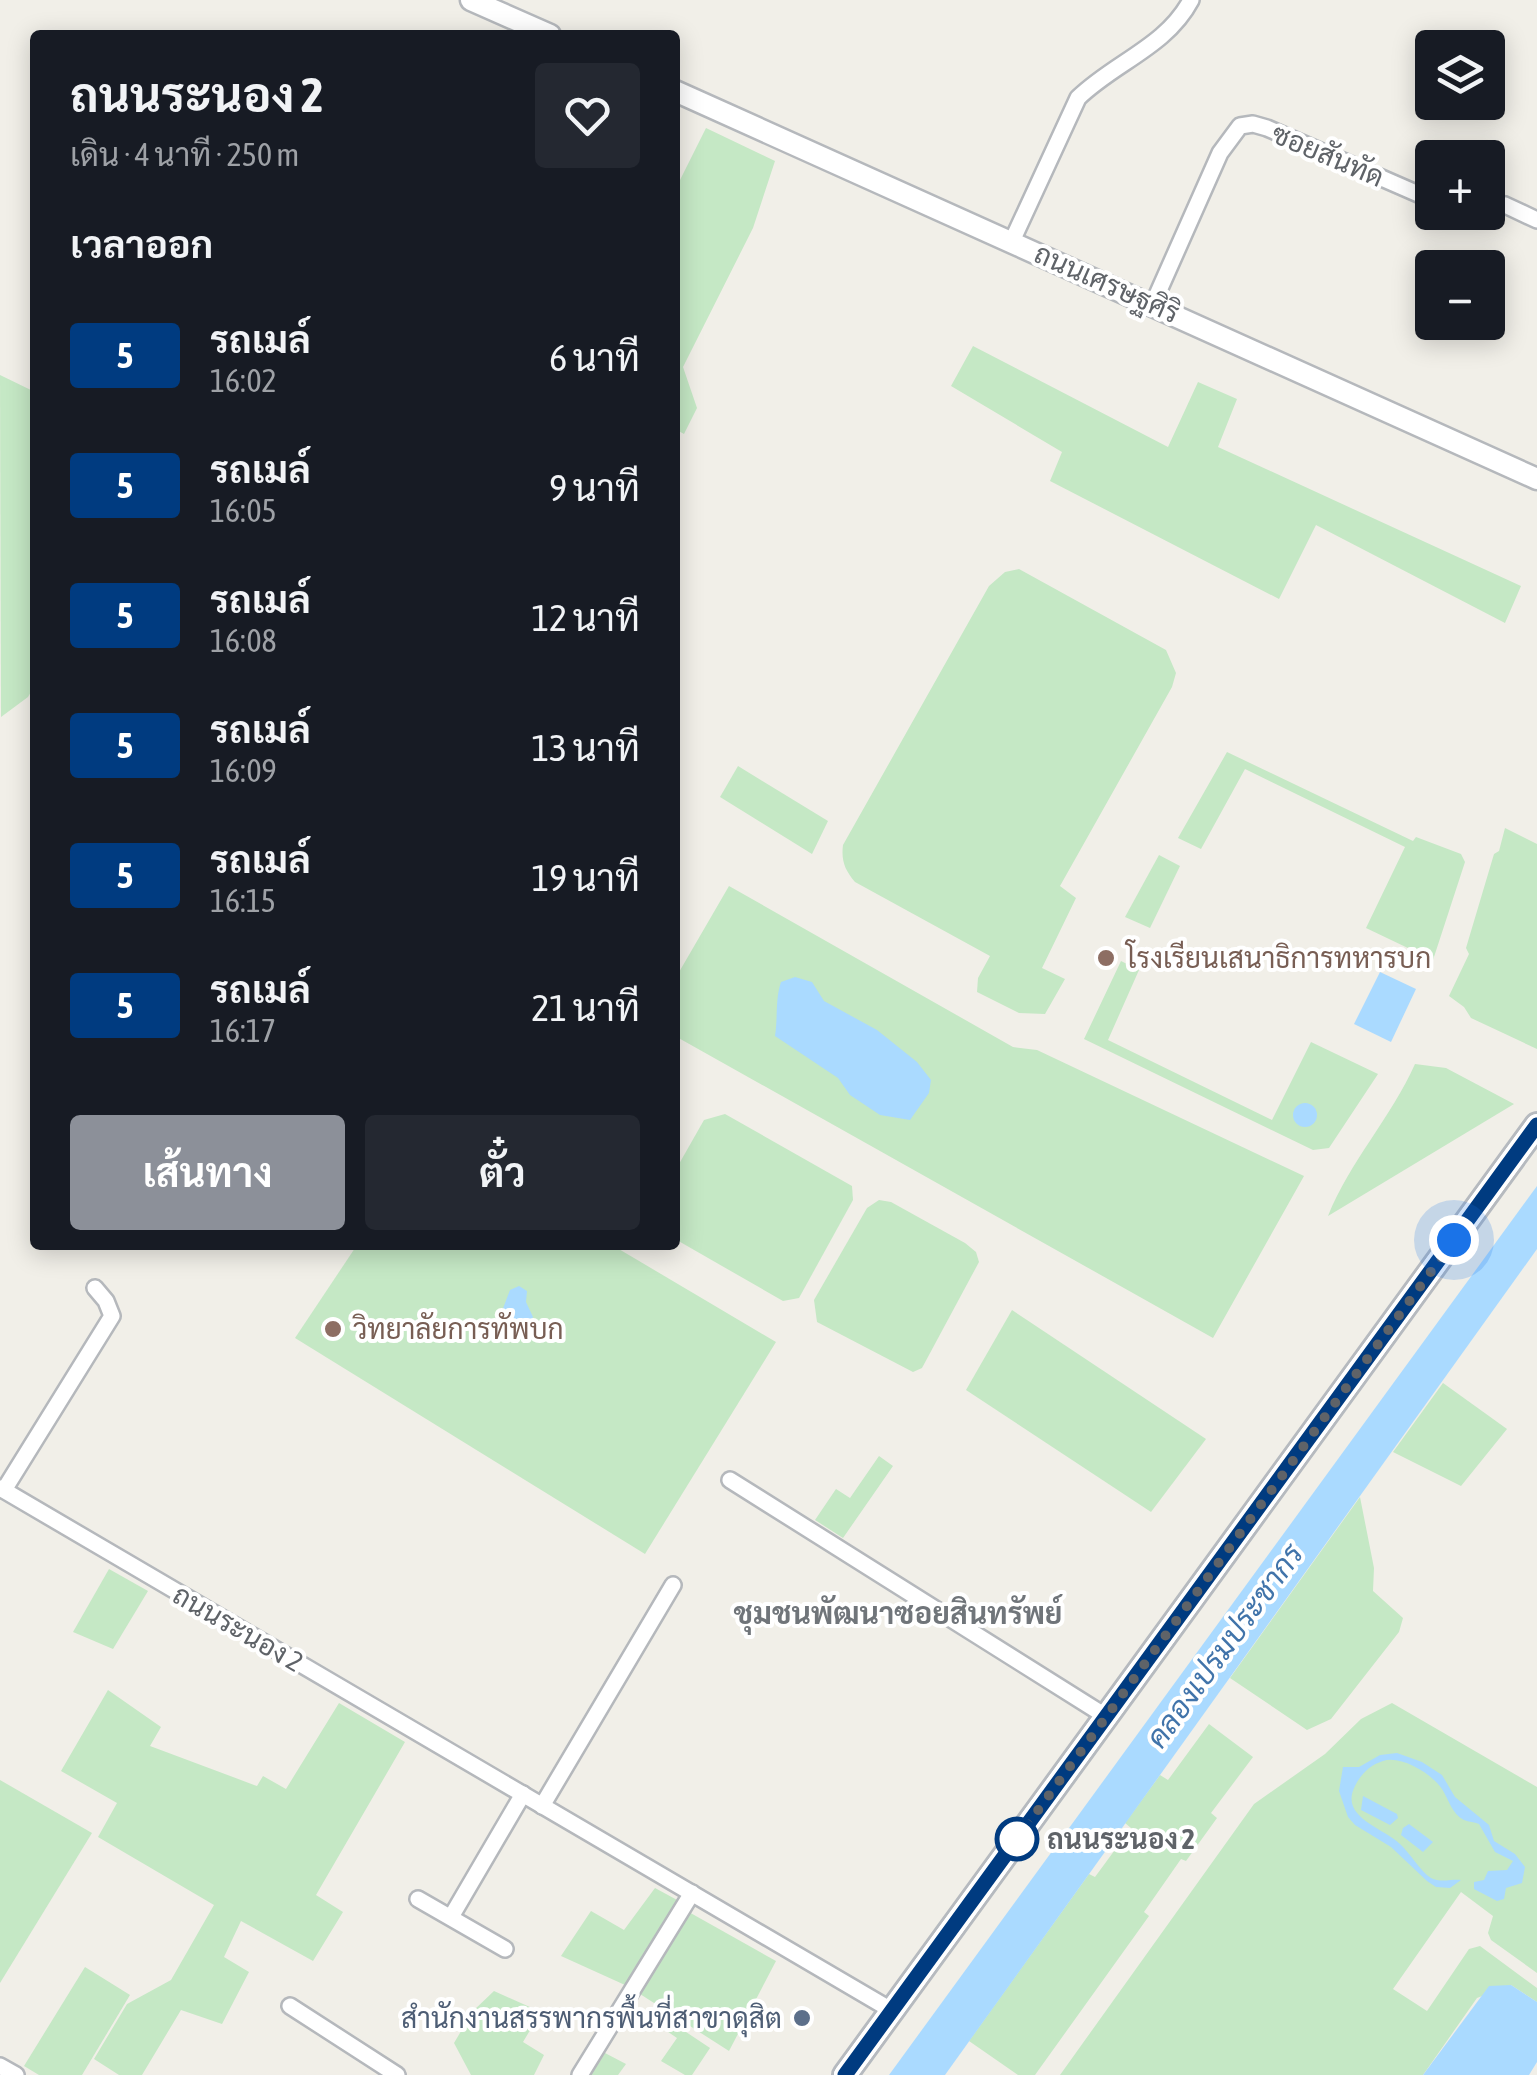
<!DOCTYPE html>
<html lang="th">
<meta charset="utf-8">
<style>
:root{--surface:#171b24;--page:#242831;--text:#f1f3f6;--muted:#9ea1a6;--accent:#8c9099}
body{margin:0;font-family:"Asap Condensed",Sarabun,sans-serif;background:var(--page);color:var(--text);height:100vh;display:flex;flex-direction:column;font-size:38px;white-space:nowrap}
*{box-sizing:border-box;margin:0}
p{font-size:32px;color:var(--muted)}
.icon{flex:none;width:55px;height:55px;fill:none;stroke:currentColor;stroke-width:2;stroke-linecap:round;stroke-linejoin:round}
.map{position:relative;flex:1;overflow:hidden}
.side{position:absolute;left:30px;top:30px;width:650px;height:1220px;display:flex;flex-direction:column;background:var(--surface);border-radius:10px;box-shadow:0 5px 25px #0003}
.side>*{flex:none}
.badge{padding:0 20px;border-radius:8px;font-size:35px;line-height:65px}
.fabs{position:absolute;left:1415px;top:30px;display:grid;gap:20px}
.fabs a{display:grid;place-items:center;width:90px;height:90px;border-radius:10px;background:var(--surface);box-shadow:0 5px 25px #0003;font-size:50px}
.you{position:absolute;width:50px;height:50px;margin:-25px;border:8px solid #fff;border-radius:50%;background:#1a73e8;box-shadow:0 0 0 15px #1a73e833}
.map>.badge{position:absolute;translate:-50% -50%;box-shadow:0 0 0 5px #fff}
h2{padding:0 40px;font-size:38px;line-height:90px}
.round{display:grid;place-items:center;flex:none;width:105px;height:105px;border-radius:10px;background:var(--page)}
.headline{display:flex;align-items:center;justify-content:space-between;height:170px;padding:0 40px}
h1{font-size:48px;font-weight:700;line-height:75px}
.action{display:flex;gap:20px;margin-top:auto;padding:20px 40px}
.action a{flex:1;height:115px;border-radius:10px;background:var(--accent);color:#fff;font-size:40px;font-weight:700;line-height:115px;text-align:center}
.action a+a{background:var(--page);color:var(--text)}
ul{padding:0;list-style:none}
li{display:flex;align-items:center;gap:30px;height:130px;padding:0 40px}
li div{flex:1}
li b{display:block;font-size:38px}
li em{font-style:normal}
li .badge{min-width:110px;font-weight:700;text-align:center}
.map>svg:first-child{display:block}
.green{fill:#c5e8c5}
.water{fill:#aadaff}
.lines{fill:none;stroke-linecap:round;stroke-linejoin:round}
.minor-casing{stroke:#b5b8bc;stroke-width:20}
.tertiary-casing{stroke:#b5b8bc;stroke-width:25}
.secondary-casing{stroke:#b6babf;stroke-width:28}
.minor{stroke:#fff;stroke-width:15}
.tertiary{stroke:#fff;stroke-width:20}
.secondary{stroke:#fff;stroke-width:22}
.line-casing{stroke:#fff;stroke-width:22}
.line{stroke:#003b80;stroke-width:15}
.walk{stroke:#5f6368;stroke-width:10;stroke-dasharray:0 18}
.education-dot{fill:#8d6e63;stroke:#fff;stroke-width:4}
.stop-dot{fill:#fff;stroke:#003b80;stroke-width:5}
.service-dot{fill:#5c6f8a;stroke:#fff;stroke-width:4}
.labels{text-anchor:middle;stroke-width:8;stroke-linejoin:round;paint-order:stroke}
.street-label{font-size:28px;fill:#5f6368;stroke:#fff}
.education-label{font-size:28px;fill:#785e54;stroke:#fff;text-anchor:start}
.stop-label{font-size:28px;font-weight:bold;fill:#5f6368;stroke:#fff;text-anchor:start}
.service-label{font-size:28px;fill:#4e5e75;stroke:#fff;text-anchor:end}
.neighbourhood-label{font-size:30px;font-weight:bold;fill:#70757a;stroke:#fff}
.water-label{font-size:30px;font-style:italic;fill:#4174aa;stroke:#fff}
</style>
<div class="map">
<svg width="1537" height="2075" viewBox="0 0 1537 2075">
<rect width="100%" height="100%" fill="#f1efe8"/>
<g class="green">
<path d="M706 128 775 161 753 228 683 367 697 408 684 434 675 429V190Z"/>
<path d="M973 346 1168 447 1198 382 1237 399 1218 447 1521 586 1505 623 1316 525 1279 599 1050 481 1062 452 951 386Z"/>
<path d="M0 375 35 392V685L28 697 1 717Z"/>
<path d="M1019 569 1166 650 1176 673 1172 687 1060 886 1076 898 1042 968 1065 979 1045 1014 1019 1013 977 992 978 978 990 956 855 882C845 870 841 861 843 845L989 586 1005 572Z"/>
<path d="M1227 752 1413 841 1416 837 1461 854 1465 862 1433 960 1366 928 1405 847 1245 769 1201 849 1178 838Z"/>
<path d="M738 766 828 821 812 854 720 797Z"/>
<path d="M1505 828 1537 844V1049L1471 1018 1464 1007 1449 996 1469 954 1466 948 1494 854 1499 851Z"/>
<path d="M1159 855 1180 866 1150 928 1125 917Z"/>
<path d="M729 886 1013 1047 1037 1050 1304 1176 1213 1338 675 1036V979Z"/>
<path d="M1121 961 1139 970 1108 1040 1272 1120 1311 1042 1378 1074 1329 1148 1313 1150 1084 1039Z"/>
<path d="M1415 1064 1446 1068 1514 1104 1328 1216C1350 1161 1391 1118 1415 1064Z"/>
<path d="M725 1114 852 1186 853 1200 799 1298 783 1301 675 1239V1171L704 1120Z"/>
<path d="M879 1200 891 1202 965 1243 976 1252 979 1262 922 1368 913 1372 817 1322 814 1300 867 1208Z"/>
<path d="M357 1245H612L776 1342 645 1554 295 1338Z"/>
<path d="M1012 1310 1206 1439 1151 1512 966 1390Z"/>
<path d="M1443 1383 1507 1429 1461 1486 1393 1452Z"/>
<path d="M879 1456 893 1466 843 1538 815 1520 836 1489 850 1498Z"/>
<path d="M1360 1497 1374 1568 1373 1591 1403 1618 1399 1632 1331 1719 1307 1730 1230 1678Z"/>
<path d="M109 1569 148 1591 113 1649 73 1632Z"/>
<path d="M108 1690 161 1727 150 1746 257 1786 263 1776 286 1789 339 1703 405 1742 316 1895 343 1912 313 1961 241 1921 224 1957 249 1972 222 2024 181 2010 142 2075H119L94 2059 127 2004 171 1980 214 1905 98 1837 117 1803 61 1771Z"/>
<path d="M1392 1703 1537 1787V1973L1491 1940 1488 1933 1493 1916 1461 1892 1393 1989 1427 2011 1469 1949 1480 1946 1537 1988V2002L1511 1985 1477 1998 1423 2075H1060L1254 1804 1325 1754 1361 1719Z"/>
<path d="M1209 1724 1253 1757 1211 1813 1217 1818 1186 1861 1181 1859 1144 1912 1149 1916 1035 2075H1018L969 2041 1089 1874 1095 1877 1131 1828 1125 1823 1160 1775 1168 1780Z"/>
<path d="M0 1780 92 1833 0 1983Z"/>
<path d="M655 1888 679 1901 625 1985 561 1956 591 1911 624 1930Z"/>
<path d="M687 1911 776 1961 729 2051 640 1994Z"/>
<path d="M85 1967 130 1995 82 2075H39L24 2066Z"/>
<path d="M494 1991 541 2012 523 2042 544 2055 534 2075H471L454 2043 473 2011Z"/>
<path d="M665 2018 710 2048 692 2075H685L661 2061 677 2038 658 2025Z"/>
<path d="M605 2053 626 2064 618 2075H591Z"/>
</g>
<g class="water">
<path d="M1380 972 1416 989 1391 1042 1354 1024Z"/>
<path d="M795 977 812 982 824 1001 877 1030 917 1062 931 1080 929 1093 910 1120 880 1115 850 1095 838 1078 775 1036C778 1017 775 1000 781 982Z"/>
<circle cx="1305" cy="1115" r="12"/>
<path d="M1537 1186V1249L945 2075H889Z"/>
<path d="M519 1286 527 1291 526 1302 533 1317 527 1327 506 1323 502 1311 510 1290Z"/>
<path d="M1397 1753 1422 1762 1442 1775 1455 1797 1489 1825 1494 1841 1515 1854 1525 1867 1522 1883 1506 1888 1504 1899 1497 1901 1474 1889V1882L1484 1880 1488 1871 1507 1870 1513 1861 1495 1852 1479 1824C1474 1822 1469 1822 1464 1820 1452 1814 1449 1800 1442 1789 1432 1774 1401 1755 1383 1761 1370 1765 1361 1774 1355 1786 1339 1817 1382 1827 1400 1844 1410 1853 1420 1871 1431 1878 1440 1883 1452 1879 1461 1880L1450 1888 1436 1887 1427 1881 1391 1847 1355 1825 1348 1817 1339 1791 1343 1767H1359L1380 1755Z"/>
<path d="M1363 1796 1397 1814 1398 1818 1390 1825 1361 1810Z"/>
<path d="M1409 1824 1433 1842 1423 1852 1401 1835 1403 1828Z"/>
<path d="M1511 1985 1537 2002V2062L1529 2075H1423L1489 1986Z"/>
</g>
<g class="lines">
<defs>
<g id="minor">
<path d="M1488 203 1505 205 1537 220"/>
<path d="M1012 241 1078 98C1115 62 1166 47 1191 0"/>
<path d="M1153 304 1220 153 1240 126 1253 124 1267 128 1432 200"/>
<path d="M730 1480 1107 1717"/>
<path d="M0 1488 891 2010"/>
<path d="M4 1490 112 1316 106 1301 95 1288"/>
<path d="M542 1806 673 1585"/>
<path d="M418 1899 505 1949"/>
<path d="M451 1917 523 1794"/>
<path d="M290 2006 397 2075"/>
<path d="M0 2066 16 2075"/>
<path d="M580 2075 692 1893"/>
</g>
<g id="tertiary">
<path d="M471 0 550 35"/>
<path d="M675 91 1537 479"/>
</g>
<path id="secondary" d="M845 2075 1537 1125"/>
</defs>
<use href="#minor" class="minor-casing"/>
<use href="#tertiary" class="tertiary-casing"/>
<use href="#secondary" class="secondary-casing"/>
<use href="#minor" class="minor"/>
<use href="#tertiary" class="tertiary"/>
<use href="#secondary" class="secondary"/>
</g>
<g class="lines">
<defs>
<path id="line" d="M845 2075 1537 1125"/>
</defs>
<use href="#line" class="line-casing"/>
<use href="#line" class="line"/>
<path class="walk" d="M1017 1839 1454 1240"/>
</g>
<g class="education-dot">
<circle cx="1106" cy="958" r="10"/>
<circle cx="333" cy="1329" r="10"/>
</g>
<circle class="stop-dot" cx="1017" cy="1839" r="20"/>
<circle class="service-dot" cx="802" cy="2018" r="10"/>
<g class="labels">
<g class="street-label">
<text transform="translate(1328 155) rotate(23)" y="10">ซอยสันทัด</text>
<text transform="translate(1107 283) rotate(24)" y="10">ถนนเศรษฐศิริ</text>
<text transform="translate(238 1628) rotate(30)" y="10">ถนนระนอง 2</text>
</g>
<g class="education-label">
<text x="1126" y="968">โรงเรียนเสนาธิการทหารบก</text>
<text x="353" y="1339">วิทยาลัยการทัพบก</text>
</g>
<g class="stop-label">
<text x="1047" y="1849">ถนนระนอง 2</text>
</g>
<g class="service-label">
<text x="782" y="2028">สำนักงานสรรพากรพื้นที่สาขาดุสิต</text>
</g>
<g class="neighbourhood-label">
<text x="898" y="1624">ชุมชนพัฒนาซอยสินทรัพย์</text>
</g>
<g class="water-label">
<text transform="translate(1225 1646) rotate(-54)" y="10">คลองเปรมประชากร</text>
</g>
</g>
</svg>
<div class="fabs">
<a><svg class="icon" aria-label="layers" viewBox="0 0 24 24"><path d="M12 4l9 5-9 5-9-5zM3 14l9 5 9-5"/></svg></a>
<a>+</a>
<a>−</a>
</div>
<div class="you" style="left:1454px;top:1240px"></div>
<section class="side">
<div class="headline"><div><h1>ถนนระนอง 2</h1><p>เดิน · 4 นาที · 250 m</p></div><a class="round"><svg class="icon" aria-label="heart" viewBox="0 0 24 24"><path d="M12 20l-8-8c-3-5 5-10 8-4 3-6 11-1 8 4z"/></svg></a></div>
<h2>เวลาออก</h2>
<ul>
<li><span class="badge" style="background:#003b80;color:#fff">5</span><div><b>รถเมล์</b><p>16:02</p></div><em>6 นาที</em></li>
<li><span class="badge" style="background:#003b80;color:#fff">5</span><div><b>รถเมล์</b><p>16:05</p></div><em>9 นาที</em></li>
<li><span class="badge" style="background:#003b80;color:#fff">5</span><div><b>รถเมล์</b><p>16:08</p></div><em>12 นาที</em></li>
<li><span class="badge" style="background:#003b80;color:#fff">5</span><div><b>รถเมล์</b><p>16:09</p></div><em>13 นาที</em></li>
<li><span class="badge" style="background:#003b80;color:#fff">5</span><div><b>รถเมล์</b><p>16:15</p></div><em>19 นาที</em></li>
<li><span class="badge" style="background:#003b80;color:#fff">5</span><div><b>รถเมล์</b><p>16:17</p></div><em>21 นาที</em></li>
</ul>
<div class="action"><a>เส้นทาง</a><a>ตั๋ว</a></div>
</section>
</div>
